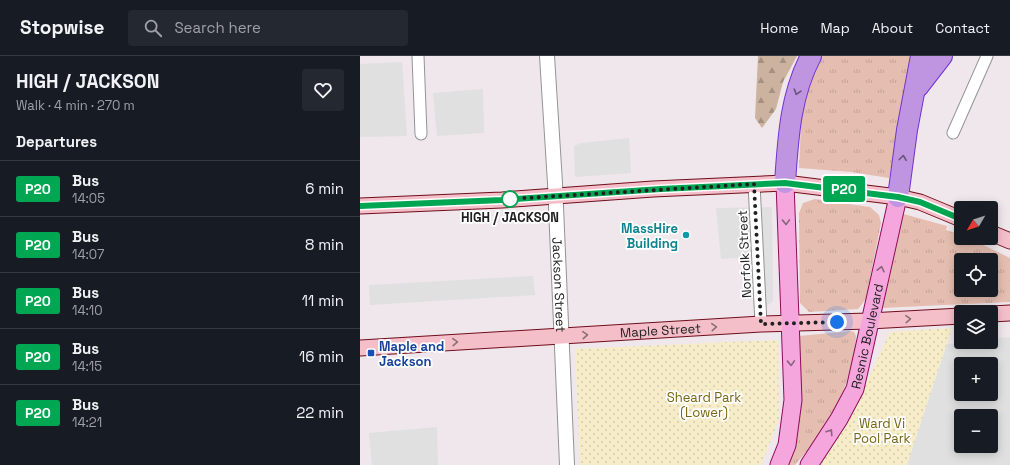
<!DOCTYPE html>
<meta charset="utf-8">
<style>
:root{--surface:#171b24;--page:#242831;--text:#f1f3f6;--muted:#9ea1a6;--line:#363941}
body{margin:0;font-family:"Space Grotesk",sans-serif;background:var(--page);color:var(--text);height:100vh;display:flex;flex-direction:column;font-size:15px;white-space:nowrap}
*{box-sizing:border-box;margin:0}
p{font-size:13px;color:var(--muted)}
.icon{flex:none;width:22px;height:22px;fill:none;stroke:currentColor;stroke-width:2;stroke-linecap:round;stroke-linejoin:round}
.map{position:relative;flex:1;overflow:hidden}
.side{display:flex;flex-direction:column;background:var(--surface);width:360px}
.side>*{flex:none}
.badge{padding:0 8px;border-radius:3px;font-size:14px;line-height:26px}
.needle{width:26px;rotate:231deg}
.fabs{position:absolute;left:594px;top:145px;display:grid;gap:8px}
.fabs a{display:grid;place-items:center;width:44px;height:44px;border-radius:4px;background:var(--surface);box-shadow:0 2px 10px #0003;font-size:20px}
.you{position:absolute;width:20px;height:20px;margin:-10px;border:3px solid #fff;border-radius:50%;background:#1a73e8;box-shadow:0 0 0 6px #1a73e833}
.map>.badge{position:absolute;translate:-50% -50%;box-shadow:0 0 0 2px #fff}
h2{padding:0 16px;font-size:15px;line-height:36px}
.round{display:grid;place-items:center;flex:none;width:42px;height:42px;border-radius:4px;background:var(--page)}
.summary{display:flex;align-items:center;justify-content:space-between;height:68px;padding:0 16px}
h1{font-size:19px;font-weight:600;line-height:30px}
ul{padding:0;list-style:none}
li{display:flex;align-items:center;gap:12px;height:56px;padding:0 16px;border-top:1px solid var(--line)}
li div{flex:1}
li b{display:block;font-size:15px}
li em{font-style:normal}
li .badge{min-width:44px;font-weight:700;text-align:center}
header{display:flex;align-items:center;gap:24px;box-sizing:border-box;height:56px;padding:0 20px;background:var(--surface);border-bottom:1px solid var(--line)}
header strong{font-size:19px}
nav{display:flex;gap:22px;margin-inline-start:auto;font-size:14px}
.search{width:280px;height:36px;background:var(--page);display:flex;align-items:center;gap:10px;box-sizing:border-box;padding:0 14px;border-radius:4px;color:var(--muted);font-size:15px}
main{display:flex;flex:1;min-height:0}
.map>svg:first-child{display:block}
.grass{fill:url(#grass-tufts);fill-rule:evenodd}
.forest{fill:url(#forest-firs)}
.park{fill:url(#park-dots)}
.parking{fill:#e0e0e0;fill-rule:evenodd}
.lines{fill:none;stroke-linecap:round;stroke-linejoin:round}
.minor-casing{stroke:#949494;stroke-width:13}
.tertiary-casing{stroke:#949494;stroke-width:16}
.secondary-casing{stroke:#700d1c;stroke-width:17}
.primary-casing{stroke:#900b5a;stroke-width:19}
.motorway-casing{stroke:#7133ce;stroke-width:22}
.minor{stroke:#fff;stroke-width:11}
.tertiary{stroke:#fff;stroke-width:14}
.secondary{stroke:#f5bfca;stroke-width:15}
.primary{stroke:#f5a6dd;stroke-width:17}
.motorway{stroke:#bf95e1;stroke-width:20}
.oneway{stroke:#685577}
.oneway2{stroke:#8a637e}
.oneway3{stroke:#8a7075}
.line-casing{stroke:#fff;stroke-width:9}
.line{stroke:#00a651;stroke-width:6}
.walk{stroke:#202020;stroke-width:4;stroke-dasharray:0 7.2}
.stop-dot{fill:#fff;stroke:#00a651;stroke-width:2}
.culture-dot{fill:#0f9aa8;stroke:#fff;stroke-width:1.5}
.transit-dot{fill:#1a4fb4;stroke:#fff;stroke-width:1.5}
.labels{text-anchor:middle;stroke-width:3.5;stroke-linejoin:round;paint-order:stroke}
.stop-label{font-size:13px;font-weight:bold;fill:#202020;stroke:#fff}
.culture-label{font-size:13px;font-weight:bold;fill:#0d838f;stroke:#fff;text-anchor:end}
.street-label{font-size:13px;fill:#202020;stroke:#fff}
.transit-label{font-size:13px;font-weight:bold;fill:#164399;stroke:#fff;text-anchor:start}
.park-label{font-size:13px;fill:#776614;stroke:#fff}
</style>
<header>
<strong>Stopwise</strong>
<div class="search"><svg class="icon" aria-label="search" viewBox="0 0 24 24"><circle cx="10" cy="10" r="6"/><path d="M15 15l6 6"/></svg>Search here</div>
<nav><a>Home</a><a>Map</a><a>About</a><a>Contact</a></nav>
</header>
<main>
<section class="side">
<div class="summary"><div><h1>HIGH / JACKSON</h1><p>Walk · 4 min · 270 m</p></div><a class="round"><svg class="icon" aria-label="heart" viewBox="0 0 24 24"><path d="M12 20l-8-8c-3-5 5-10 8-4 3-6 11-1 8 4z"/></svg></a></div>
<h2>Departures</h2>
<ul>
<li><span class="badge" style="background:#00a651;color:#fff">P20</span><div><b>Bus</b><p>14:05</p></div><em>6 min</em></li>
<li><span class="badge" style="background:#00a651;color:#fff">P20</span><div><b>Bus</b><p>14:07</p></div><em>8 min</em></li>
<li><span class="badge" style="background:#00a651;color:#fff">P20</span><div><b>Bus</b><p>14:10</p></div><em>11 min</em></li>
<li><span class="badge" style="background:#00a651;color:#fff">P20</span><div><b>Bus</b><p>14:15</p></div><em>16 min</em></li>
<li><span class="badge" style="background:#00a651;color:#fff">P20</span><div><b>Bus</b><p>14:21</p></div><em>22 min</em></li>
</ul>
</section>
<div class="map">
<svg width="650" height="409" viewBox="0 0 650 409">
<defs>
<pattern id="grass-tufts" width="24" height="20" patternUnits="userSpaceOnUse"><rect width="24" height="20" fill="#e5beb1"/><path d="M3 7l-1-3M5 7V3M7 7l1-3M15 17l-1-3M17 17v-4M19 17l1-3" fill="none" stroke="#c4a398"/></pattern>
<pattern id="forest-firs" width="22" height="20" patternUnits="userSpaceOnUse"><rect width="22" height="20" fill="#ccb39f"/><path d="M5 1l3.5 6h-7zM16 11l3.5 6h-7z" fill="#a59181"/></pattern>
<pattern id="park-dots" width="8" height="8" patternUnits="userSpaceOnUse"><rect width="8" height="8" fill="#f6edc8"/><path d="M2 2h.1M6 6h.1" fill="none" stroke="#d3cbac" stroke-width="1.8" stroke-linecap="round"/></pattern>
</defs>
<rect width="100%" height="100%" fill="#efe7ec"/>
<g class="grass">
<path d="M459 0H552L529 122 491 116 439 112 442 47Z"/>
<path d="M455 143 510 151 519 159 521 167 506 243 498 253 449 256 440 247 439 157 443 147Z"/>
<path d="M540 157 587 170 586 174 601 179V182H609L650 202V246L521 252ZM601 204H631V234H601Z"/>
<path d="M491 275 494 276 496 280C495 312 481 345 464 372 456 385 445 397 435 409H426L439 280Z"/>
</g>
<path class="forest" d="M398 0H437L423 26 416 53 402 72 395 62Z"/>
<g class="park">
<path d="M592 272 547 409H455L487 368 530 276Z"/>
<path d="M418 284 419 363 401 409H220L215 293Z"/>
</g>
<g class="parking">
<path d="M42 6 47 80 0 81V8Z"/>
<path d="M123 33 124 77 77 80 73 37Z"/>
<path d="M269 82 271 117 215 121 214 90 221 87Z"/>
<path d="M412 151 413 245 405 252 394 250 391 201 361 203 356 152Z"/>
<path d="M173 220 175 239 10 249 9 229Z"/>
<path d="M650 281V409H547L587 288 631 286V283ZM601 308H631V338H601ZM601 360H631V390H601Z"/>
<path d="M77 371 78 409H12L9 377Z"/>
</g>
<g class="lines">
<defs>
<g id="minor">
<path d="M58 0 61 78"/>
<path d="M593 77 627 0"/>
<path d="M394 128 401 268"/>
</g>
<g id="tertiary">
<path id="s1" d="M187 0 195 127 207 409"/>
</g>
<g id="secondary">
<path d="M0 150 142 144 293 133 425 127 538 141 560 146 601 163"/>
<path d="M631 177 650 185"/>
<path d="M631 258 650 257"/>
<path id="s2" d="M0 292 401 268 509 265 601 260"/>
</g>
<g id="primary">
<path d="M419 409 427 389 433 344 425 127"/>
<path id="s3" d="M449 409 479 363 495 333 538 141"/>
</g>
<g id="motorway">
<path d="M558 31 582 0"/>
<path d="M425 127C428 83 430 40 451 0"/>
<path d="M538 141 547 74 561 0"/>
</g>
</defs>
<use href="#minor" class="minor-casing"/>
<use href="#tertiary" class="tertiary-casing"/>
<use href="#secondary" class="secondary-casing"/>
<use href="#primary" class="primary-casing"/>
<use href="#motorway" class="motorway-casing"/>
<use href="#minor" class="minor"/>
<use href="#tertiary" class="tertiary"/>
<use href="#secondary" class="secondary"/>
<use href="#primary" class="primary"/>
<use href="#motorway" class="motorway"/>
</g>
<defs><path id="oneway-chevron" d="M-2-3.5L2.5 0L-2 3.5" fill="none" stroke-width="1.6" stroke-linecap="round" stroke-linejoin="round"/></defs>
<g class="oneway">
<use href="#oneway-chevron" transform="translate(437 36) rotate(107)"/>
<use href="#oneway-chevron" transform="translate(543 102) rotate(-83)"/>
</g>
<g class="oneway2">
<use href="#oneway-chevron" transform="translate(426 166) rotate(88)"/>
<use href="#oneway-chevron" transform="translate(521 213) rotate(-77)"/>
<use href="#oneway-chevron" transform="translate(431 307) rotate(88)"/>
<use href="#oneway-chevron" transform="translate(470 376) rotate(-57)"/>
</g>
<g class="oneway3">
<use href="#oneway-chevron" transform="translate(548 263) rotate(-3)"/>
<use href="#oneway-chevron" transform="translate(354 271) rotate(-4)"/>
<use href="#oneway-chevron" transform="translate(225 279) rotate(-4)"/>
<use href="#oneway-chevron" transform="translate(95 286) rotate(-3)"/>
</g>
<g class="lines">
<defs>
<path id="line" d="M0 150 142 144 301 133 425 127 538 141 560 146 601 163"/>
</defs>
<use href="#line" class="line-casing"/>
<use href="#line" class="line"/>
<path class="walk" d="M150 143 394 128 401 268 477 266"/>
</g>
<circle class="stop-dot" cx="150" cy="143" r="8"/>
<circle class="culture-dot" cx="326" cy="179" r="4"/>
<rect class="transit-dot" x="7" y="293" width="8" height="8" rx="2"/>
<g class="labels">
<g class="stop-label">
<text x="150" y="166">HIGH / JACKSON</text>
</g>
<g class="culture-label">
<text x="318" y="177">MassHire<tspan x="318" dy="15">Building</tspan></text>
</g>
<g class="street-label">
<text transform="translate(384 198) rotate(-93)" y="5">Norfolk Street</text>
<text dy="5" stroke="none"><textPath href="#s1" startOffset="229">Jackson Street</textPath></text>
<text dy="5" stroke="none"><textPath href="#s2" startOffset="301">Maple Street</textPath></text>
<text dy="5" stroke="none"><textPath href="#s3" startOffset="143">Resnic Boulevard</textPath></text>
</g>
<g class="transit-label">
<text x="19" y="295">Maple and<tspan x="19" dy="15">Jackson</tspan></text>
</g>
<g class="park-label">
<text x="344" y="346">Sheard Park<tspan x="344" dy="15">(Lower)</tspan></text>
<text x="522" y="372">Ward Vi<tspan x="522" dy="15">Pool Park</tspan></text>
</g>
</g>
</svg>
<div class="fabs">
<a><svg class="needle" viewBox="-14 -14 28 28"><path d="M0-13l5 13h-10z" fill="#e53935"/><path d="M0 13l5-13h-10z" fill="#9ea1a6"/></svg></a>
<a><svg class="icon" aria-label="locate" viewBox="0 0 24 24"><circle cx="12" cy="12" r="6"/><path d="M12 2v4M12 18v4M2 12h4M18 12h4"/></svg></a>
<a><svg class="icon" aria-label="layers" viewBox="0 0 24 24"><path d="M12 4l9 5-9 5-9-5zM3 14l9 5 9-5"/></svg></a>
<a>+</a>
<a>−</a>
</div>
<div class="you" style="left:477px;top:266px"></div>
<b class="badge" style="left:484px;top:133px;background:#00a651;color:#fff">P20</b>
</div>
</main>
